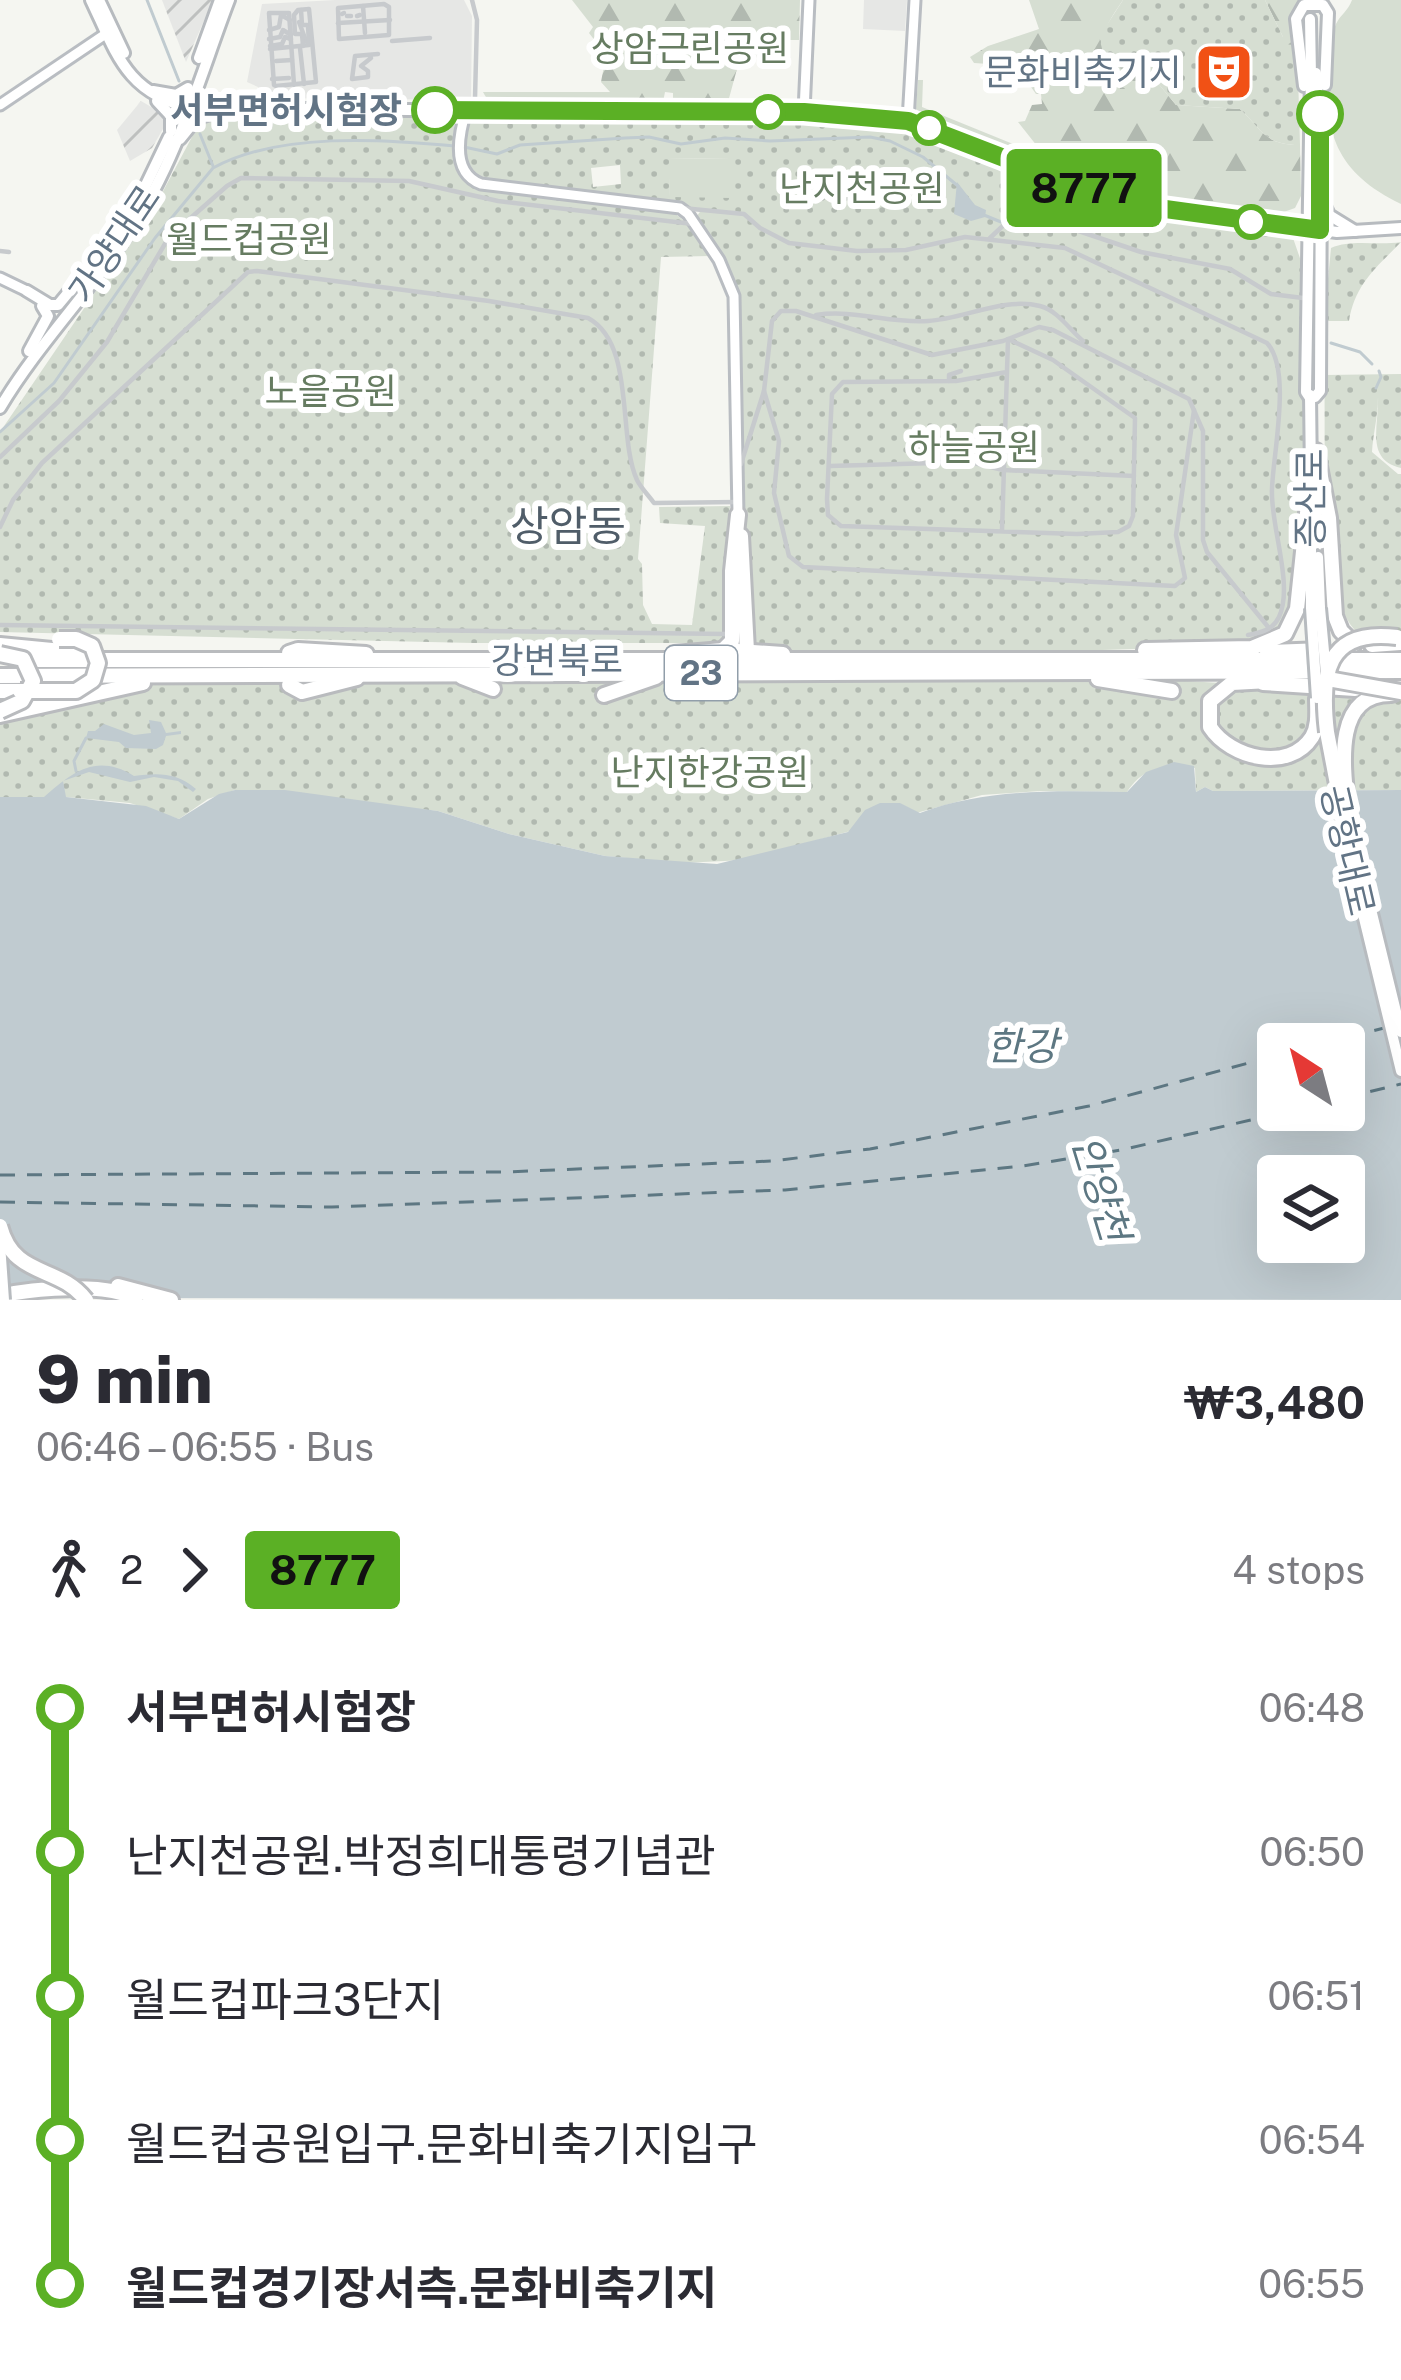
<!DOCTYPE html>
<meta charset="utf-8">
<style>
:root{--surface:#fff;--page:#f2f2f3;--text:#2b2b33;--muted:#7c7c81}
body{margin:0;font-family:"Public Sans","Noto Sans KR",sans-serif;background:var(--page);color:var(--text);height:100vh;display:flex;flex-direction:column;font-size:45px;white-space:nowrap}
*{box-sizing:border-box;margin:0}
p{font-size:39px;color:var(--muted)}
.icon{flex:none;width:66px;height:66px;fill:none;stroke:currentColor;stroke-width:2;stroke-linecap:round;stroke-linejoin:round}
.map{position:relative;height:1300px;overflow:hidden}
.panel{display:flex;flex-direction:column;background:var(--surface);flex:1}
.panel>*{flex:none}
.badge{padding:0 24px;border-radius:9px;font-size:42px;line-height:78px}
.needle{width:78px;rotate:324deg}
.controls{position:absolute;left:1257px;top:1023px;display:grid;gap:24px}
.controls a{display:grid;place-items:center;width:108px;height:108px;border-radius:12px;background:var(--surface);box-shadow:0 12px 48px #0002;font-size:60px}
.map>.badge{position:absolute;translate:-50% -50%;box-shadow:0 0 0 6px #fff}
.legs{display:flex;align-items:center;gap:18px;height:132px;padding:0 36px;font-size:39px}
.legs p{margin-inline-start:auto}
.summary{display:flex;align-items:center;justify-content:space-between;height:204px;padding:0 36px}
h1{font-size:66px;font-weight:800;line-height:90px}
ul{padding:0 36px;list-style:none}
li{display:flex;align-items:center;gap:42px;height:144px;font-size:45px}
li i{display:grid;place-items:center;width:18px;height:100%;margin:0 15px;background:currentColor}
li i::after{content:'';width:30px;height:30px;margin:-15px;border:9px solid;border-radius:50%;background:var(--surface)}
li p{margin-inline-start:auto}
li:first-child i{background:linear-gradient(#0000 50%,currentColor 0)}
li:last-child i{background:linear-gradient(currentColor 50%,#0000 0)}
.map>svg:first-child{display:block}
.built{fill:#e6e7e5}
.industrial{fill:url(#industrial-furrows)}
.green{fill:#d6ded2}
.forest{fill:url(#forest-firs)}
.park{fill:url(#park-dots);fill-rule:evenodd}
.water{fill:#c0cbd0;fill-rule:evenodd}
.lines{fill:none;stroke-linecap:round;stroke-linejoin:round}
.stream{stroke:#c0cbd0;stroke-width:3}
.ferry{stroke:#5d7782;stroke-width:3;stroke-dasharray:15 12;stroke-linecap:butt}
.secondary-casing{stroke:#b9bdc2;stroke-width:15}
.primary-casing{stroke:#b7bbbf;stroke-width:16}
.highway-casing{stroke:#b9bbbe;stroke-width:20}
.street{stroke:#c7cacd;stroke-width:4.5}
.secondary{stroke:#fff;stroke-width:9}
.primary{stroke:#fff;stroke-width:10}
.highway{stroke:#fff;stroke-width:14}
.primary-bridge-casing{stroke:#b7bbbf;stroke-width:16;stroke-linecap:butt}
.highway-bridge-casing{stroke:#b9bbbe;stroke-width:20;stroke-linecap:butt}
.primary-bridge{stroke:#fff;stroke-width:10}
.highway-bridge{stroke:#fff;stroke-width:14}
.line-1-casing{stroke:#fff;stroke-width:27}
.line-1{stroke:#5bb025;stroke-width:18}
.stop-1-dot{fill:#fff;stroke:#5bb025;stroke-width:6}
.labels{text-anchor:middle;stroke-width:12;stroke-linejoin:round;paint-order:stroke}
.shield{fill:#fff;stroke:#919eaa;stroke-width:3}
.shield-label{font-size:33px;font-weight:bold;fill:#627485}
.park-label{font-size:36px;fill:#667c61;stroke:#fff}
.poi-label{font-size:36px;fill:#627485;stroke:#fff;text-anchor:end}
.stop-label{font-size:36px;font-weight:bold;fill:#627485;stroke:#fff;text-anchor:end}
.street-label{font-size:36px;fill:#627485;stroke:#fff}
.water-label{font-size:39px;font-style:italic;fill:#5d7782;stroke:#fff}
.quarter-label{font-size:42px;fill:#505d69;stroke:#fff}
</style>
<div class="map">
<svg width="1401" height="1300" viewBox="0 0 1401 1300">
<defs>
<pattern id="industrial-furrows" width="10" height="10" patternUnits="userSpaceOnUse" patternTransform="scale(3)"><rect width="10" height="10" fill="#e6e7e5"/><path d="M-1 1l2-2M0 10L10 0M9 11l2-2" fill="none" stroke="#bec0bf"/></pattern>
<pattern id="forest-firs" width="22" height="20" patternUnits="userSpaceOnUse" patternTransform="scale(3)"><rect width="22" height="20" fill="#d6ded2"/><path d="M5 1l3.5 6h-7zM16 11l3.5 6h-7z" fill="#b1b9b0"/></pattern>
<pattern id="park-dots" width="8" height="8" patternUnits="userSpaceOnUse" patternTransform="scale(3)"><rect width="8" height="8" fill="#d6ded2"/><path d="M2 2h.1M6 6h.1" fill="none" stroke="#b1b9b0" stroke-width="1.8" stroke-linecap="round"/></pattern>
</defs>
<rect width="100%" height="100%" fill="#f5f6f1"/>
<g class="built">
<path d="M335 0H464L472 16 471 100 261 98 258 87 247 82 262 4Z"/>
<path d="M864 0H907L905 31 863 29Z"/>
</g>
<g class="industrial">
<path d="M162 0H213L186 62Z"/>
<path d="M141 101 165 115 167 122 152 148 130 161 117 130Z"/>
</g>
<g class="green">
<path d="M1352 0H1401V204C1337 173 1321 132 1330 62 1331 50 1331 34 1336 24 1341 14 1348 11 1352 0Z"/>
<path d="M918 80H923L922 107 1040 155 1037 162 921 114 916 109Z"/>
<path d="M483 92H610V101L487 99Z"/>
<path d="M668 158 731 159 732 198H670Z"/>
<path d="M425 665 0 669V666Z"/>
</g>
<g class="forest">
<path d="M572 0H800L799 40H786V30L780 27 773 38 772 57 740 58 728 102H673V93L665 92 663 102 610 101V92L601 82 606 55 589 33 593 27Z"/>
<path d="M1029 0H1123C1095 41 1097 44 1119 88L1138 75 1141 79 1148 71 1176 105 1240 109C1264 132 1264 144 1300 145L1301 196 1295 208 1281 213C1197 206 1117 191 1037 162L1041 151 1018 122 1025 121 1032 105 1042 104 1041 94H1036L1031 87 1041 80 1033 67 974 63 970 57 988 46 1039 29Z"/>
<path d="M1265 0H1301L1294 9 1297 38 1283 49V37Z"/>
</g>
<g class="park">
<path d="M1123 0H1265L1283 37V48L1297 38 1300 145C1264 144 1264 132 1240 109L1176 105 1148 71 1144 73 1145 77 1142 79 1137 75 1126 89H1120L1105 60 1099 37Z"/>
<path d="M214 116 455 117C454 143 446 171 471 185L673 212 693 228 710 256 661 257 638 559 642 564 643 605 652 624 692 625 705 526 660 523 659 507 730 506 724 643H473L0 632V432L161 195 193 135Z"/>
<path d="M467 121 802 122 904 129 1078 194 1214 227 1293 238 1302 264 1306 485 1294 617 1267 644C1095 651 924 657 751 650L747 647 739 292 724 257 697 216 702 209 479 181 462 165ZM669 158 730 159 731 198 670 197ZM620 165 621 184 593 187 591 168Z"/>
<path d="M1401 242C1376 268 1355 284 1349 321H1324L1331 248C1351 239 1378 246 1401 242Z"/>
<path d="M1401 374V468C1365 460 1379 426 1378 397 1378 417 1373 434 1372 452L1398 474H1401V635L1358 633C1316 598 1327 430 1324 375Z"/>
<path d="M756 678H1140L1302 688H1401V790L1213 791 1205 787 1196 792 1195 768C1165 766 1145 765 1127 792L1040 791 982 795 745 860 682 863 605 856 509 834 438 811 235 790 208 799 179 819 130 803 66 797H0V684Z"/>
</g>
<g class="water">
<path d="M957 182 975 205 986 210 985 217 971 221 954 214Z"/>
<path d="M149 720 161 722 166 733 181 731V734L166 736 163 745 156 749 126 748 119 742 86 738 88 731H95L104 724 134 735 151 733Z"/>
<path d="M1174 762 1194 766 1196 792 1205 787 1213 791 1401 790V1300L0 1298V797H44C71 774 95 752 134 776 158 773 176 772 196 789L193 792 178 781 154 777 130 782 89 772 63 781 66 797 146 806 179 819 219 794 235 790H285L438 811 509 834 605 856 717 864 848 832 865 810 880 803H900L920 813C987 788 1056 791 1127 792L1146 772ZM1278 1044H1344V1110H1278ZM1278 1176H1344V1242H1278Z"/>
</g>
<g class="lines">
<g class="stream">
<path d="M147 0 179 81"/>
<path d="M200 134 213 166"/>
<path d="M464 147 497 154 520 145 625 138 649 137 681 144 725 138 770 141 870 137 890 141 923 157 958 186"/>
<path d="M984 215 1001 222"/>
<path d="M1331 343 1360 352 1372 364"/>
<path d="M1376 388 1381 377 1379 371"/>
<path d="M0 432 54 383 155 238 213 168C278 132 383 139 455 146"/>
<path d="M76 771 74 761 86 738"/>
</g>
<g class="ferry">
<path d="M1322 1044 1388 1027"/>
<path d="M1344 1098 1401 1084"/>
<path d="M0 1175 506 1172 772 1161 870 1149 1089 1106 1278 1055"/>
<path d="M0 1202 332 1207 785 1190 1023 1166 1121 1150 1294 1110"/>
</g>
<defs>
<g id="secondary">
<path d="M0 105 110 31"/>
<path d="M466 111C458 137 452 173 481 184L680 208 688 214 719 260 734 296 738 515"/>
<path d="M804 112 809 0"/>
<path d="M908 121 915 0"/>
<path d="M0 278 27 291"/>
</g>
<g id="primary">
<path d="M91 0C117 55 127 94 192 108L852 114 908 121 1079 187 1158 208 1337 232 1401 228"/>
<path d="M99 0 124 53"/>
<path d="M1310 19 1311 76"/>
<path d="M199 58 220 0"/>
<path d="M1304 86 1296 19 1304 5H1323L1328 13 1325 85"/>
<path d="M153 91 176 95 188 88"/>
<path d="M157 101 171 116V131"/>
<path d="M180 139 197 118 216 112"/>
<path d="M1322 200 1329 215 1355 231"/>
<path d="M102 257 132 214 169 137"/>
<path d="M27 291 50 305H58L102 252"/>
<path d="M29 351 48 316 42 306"/>
<path d="M1310 395 1311 478"/>
<path d="M1315 397 1320 391 1321 144 1316 73"/>
<path d="M1310 398 1306 392 1311 73"/>
<path d="M0 408C38 344 91 291 131 229 177 161 200 76 229 0"/>
<path d="M1316 479 1317 538"/>
<path d="M1311 533V608"/>
<path d="M1318 557 1320 608"/>
<path d="M1356 848 1401 1032"/>
<path d="M1355 881 1401 1071"/>
</g>
<g id="highway">
<path d="M1316 451 1329 518 1335 616 1341 631 1354 644"/>
<path d="M741 536 747 651"/>
<path d="M0 645 83 653"/>
<path d="M1372 645 1400 643"/>
<path d="M723 650 732 641V571L738 515"/>
<path d="M1145 650 1252 648 1285 634 1297 609 1311 475"/>
<path d="M1267 652 1323 650"/>
<path d="M289 653 298 650 366 654"/>
<path d="M674 654 723 650 783 654"/>
<path d="M17 660H1401"/>
<path d="M0 676 1401 671"/>
<path d="M462 677 493 689"/>
<path d="M1098 679 1172 691"/>
<path d="M1269 681 1232 683 1210 701V727C1230 758 1289 773 1312 737 1319 725 1317 711 1317 698"/>
<path d="M1263 683 1355 689"/>
<path d="M289 685 302 692 357 678"/>
<path d="M0 691H20"/>
<path d="M604 695 656 677"/>
<path d="M0 715 143 683"/>
<path d="M1327 732 1357 889"/>
<path d="M1349 821C1345 778 1328 693 1392 694"/>
<path d="M118 1286 171 1300"/>
<path d="M0 1296C29 1289 112 1281 135 1300"/>
</g>
</defs>
<use href="#secondary" class="secondary-casing"/>
<use href="#primary" class="primary-casing"/>
<use href="#highway" class="highway-casing"/>
<g class="street">
<path d="M384 4 389 7V35L339 39 338 8Z"/>
<path d="M363 6 365 33"/>
<path d="M342 14 344 13"/>
<path d="M347 16H351"/>
<path d="M357 16 360 15"/>
<path d="M299 22 306 41"/>
<path d="M338 23 390 20"/>
<path d="M269 30 279 27 281 15 290 20"/>
<path d="M269 39 280 37 283 30 291 35"/>
<path d="M392 41 430 38"/>
<path d="M270 46 282 44 285 37 291 39"/>
<path d="M300 48 304 84"/>
<path d="M270 49 309 45 308 25H302L301 10"/>
<path d="M371 58 361 66 368 71V77L352 79 355 56 378 54"/>
<path d="M276 61 292 60"/>
<path d="M272 79 289 78"/>
<path d="M294 85 289 13H269L274 85 276 86 316 82 309 9 298 10 294 15 295 34H302L303 46"/>
<path d="M470 106 475 98 477 20 472 0"/>
<path d="M682 208 744 214 760 228 789 243 857 251 906 250 965 237 1065 248 1267 343C1292 370 1273 453 1272 489 1270 525 1294 585 1279 617 1273 630 1260 633 1248 635"/>
<path d="M990 238 1009 220 1031 215 1141 252 1230 269 1271 294 1303 298"/>
<path d="M0 251 9 252"/>
<path d="M816 315C854 309 891 324 928 321 964 319 1003 297 1040 306 1057 310 1070 330 1083 341"/>
<path d="M949 381V375L961 371"/>
<path d="M764 391 779 441 774 493 789 556 803 567 1175 586 1185 578 1176 535 1194 410"/>
<path d="M0 457 59 401 107 342 169 237 227 186 241 178 409 181 498 201 693 224"/>
<path d="M741 464 764 391 772 321 781 311H796L932 355 1003 341 1039 327 1053 330 1189 399 1203 431V540L1207 552 1269 628"/>
<path d="M830 466 970 462 1003 470 1134 476"/>
<path d="M0 527 13 500 42 463 248 272 257 271 489 301 588 318C636 344 617 437 637 480 641 488 649 496 654 503L738 502"/>
<path d="M1002 531 1008 339 1053 360 1135 418 1133 516 1129 526 1118 532 1077 534 841 526 828 515 827 499 832 394 843 382 956 381 1007 372"/>
<path d="M0 625 726 634"/>
</g>
<use href="#secondary" class="secondary"/>
<use href="#primary" class="primary"/>
<use href="#highway" class="highway"/>
<defs>
<g id="primary-bridge">
<path d="M1311 608 1317 698"/>
<path d="M1320 608 1326 673"/>
<path d="M0 1244 4 1300"/>
</g>
<g id="highway-bridge">
<path d="M0 654 23 659 33 681 22 701 0 711"/>
<path d="M1328 679 1401 692"/>
<path d="M20 691H76L93 680 98 663 92 646 76 639H59"/>
<path d="M1327 732C1320 674 1326 628 1397 637"/>
<path d="M0 1226C14 1279 58 1264 86 1300"/>
</g>
</defs>
<use href="#primary-bridge" class="primary-bridge-casing"/>
<use href="#highway-bridge" class="highway-bridge-casing"/>
<use href="#primary-bridge" class="primary-bridge"/>
<use href="#highway-bridge" class="highway-bridge"/>
</g>
<g class="lines">
<defs>
<path id="line-1" d="M435 110 804 112 908 121 1079 187 1158 208 1320 230V114"/>
</defs>
<use href="#line-1" class="line-1-casing"/>
<use href="#line-1" class="line-1"/>
</g>
<defs>
<symbol id="theatre-square" viewBox="-11 -11 22 22"><rect x="-9" y="-9" width="18" height="18" rx="4" fill="#f15115" stroke="#fff"/><path d="M-5-5.5Q0-4 5-5.5V0Q5 5 0 6Q-5 5-5 0ZM-3.3-2.5H-1v1.5H-3.3ZM1-2.5H3.3v1.5H1ZM-2.8 1Q0 5.5 2.8 1Z" fill="#fff"/></symbol>
</defs>
<g fill-rule="evenodd">
<use href="#theatre-square" x="1191" y="39" width="66" height="66"/>
</g>
<g class="stop-1-dot">
<circle cx="435" cy="110" r="21"/>
<circle cx="768" cy="112" r="15"/>
<circle cx="1320" cy="114" r="21"/>
<circle cx="929" cy="128" r="15"/>
<circle cx="1251" cy="222" r="15"/>
</g>
<g class="labels">
<rect class="shield" x="665" y="646" width="72" height="54" rx="9"/>
<g class="shield-label">
<text x="701" y="685">23</text>
</g>
<g class="park-label">
<text x="690" y="61">상암근린공원</text>
<text x="862" y="201">난지천공원</text>
<text x="249" y="252">월드컵공원</text>
<text x="331" y="404">노을공원</text>
<text x="974" y="460">하늘공원</text>
<text x="710" y="785">난지한강공원</text>
</g>
<g class="poi-label">
<text x="1182" y="85">문화비축기지</text>
</g>
<g class="stop-label">
<text x="402" y="123">서부면허시험장</text>
</g>
<g class="street-label">
<text transform="translate(114 244) rotate(-56)" y="13">가양대로</text>
<text transform="translate(1310 498) rotate(-90)" y="13">증산로</text>
<text x="557" y="673">강변북로</text>
<text transform="translate(1348 850) rotate(77)" y="13">공항대로</text>
</g>
<g class="water-label">
<text x="1022" y="1060">한강</text>
<text transform="translate(1101 1188) rotate(73)" y="14">안양천</text>
</g>
<g class="quarter-label">
<text x="568" y="541">상암동</text>
</g>
</g>
</svg>
<div class="controls">
<a><svg class="needle" viewBox="-14 -14 28 28"><path d="M0-13l5 13h-10z" fill="#e53935"/><path d="M0 13l5-13h-10z" fill="#7c7c81"/></svg></a>
<a><svg class="icon" aria-label="layers" viewBox="0 0 24 24"><path d="M12 4l9 5-9 5-9-5zM3 14l9 5 9-5"/></svg></a>
</div>
<b class="badge" style="left:1084px;top:188px;background:#5bb025;color:#111">8777</b>
</div>
<section class="panel">
<div class="summary"><div><h1>9 min</h1><p>06:46 – 06:55 · Bus</p></div><b>₩3,480</b></div>
<div class="legs"><svg class="icon" aria-label="walk" viewBox="0 0 24 24"><circle cx="13" cy="4" r="2"/><path d="M13 8l-2 6 4 7M11 14l-3 7M7 12l3-4h3l4 4"/></svg>2<svg class="icon" aria-label="forward" viewBox="0 0 24 24"><path d="M9 5l7 7-7 7"/></svg><b class="badge" style="background:#5bb025;color:#111">8777</b><p>4 stops</p></div>
<ul>
<li><i style="color:#5bb025"></i><b>서부면허시험장</b><p>06:48</p></li>
<li><i style="color:#5bb025"></i><span>난지천공원.박정희대통령기념관</span><p>06:50</p></li>
<li><i style="color:#5bb025"></i><span>월드컵파크3단지</span><p>06:51</p></li>
<li><i style="color:#5bb025"></i><span>월드컵공원입구.문화비축기지입구</span><p>06:54</p></li>
<li><i style="color:#5bb025"></i><b>월드컵경기장서측.문화비축기지</b><p>06:55</p></li>
</ul>
</section>
